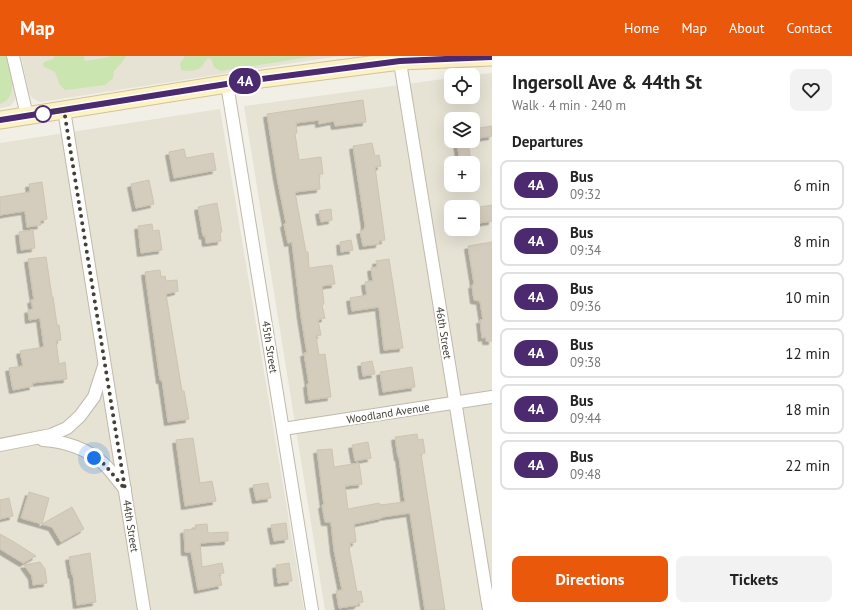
<!DOCTYPE html>
<meta charset="utf-8">
<style>
:root{--surface:#fff;--page:#f2f2f2;--text:#222;--muted:#767676;--line:#e0e0e0;--accent:#ea580c}
body{margin:0;font-family:"PT Sans",sans-serif;background:var(--page);color:var(--text);height:100vh;display:flex;flex-direction:column;font-size:15px;white-space:nowrap}
*{box-sizing:border-box;margin:0}
p{font-size:13px;color:var(--muted)}
.icon{flex:none;width:22px;height:22px;fill:none;stroke:currentColor;stroke-width:2;stroke-linecap:round;stroke-linejoin:round}
.map{position:relative;flex:1;overflow:hidden}
.sheet{display:flex;flex-direction:column;background:var(--surface);width:360px}
.sheet>*{flex:none}
.badge{padding:0 8px;border-radius:13px;font-size:14px;line-height:26px}
.fabs{position:absolute;left:444px;top:12px;display:grid;gap:8px}
.fabs a{display:grid;place-items:center;width:36px;height:36px;border-radius:8px;background:var(--surface);box-shadow:0 4px 16px #0002;font-size:20px}
.you{position:absolute;width:20px;height:20px;margin:-10px;border:3px solid #fff;border-radius:50%;background:#1a73e8;box-shadow:0 0 0 6px #1a73e833}
.map>.badge{position:absolute;translate:-50% -50%;box-shadow:0 0 0 2px #fff}
h2{padding:0 20px;font-size:15px;line-height:36px}
.round{display:grid;place-items:center;flex:none;width:42px;height:42px;border-radius:8px;background:var(--page)}
.overview{display:flex;align-items:center;justify-content:space-between;height:68px;padding:0 20px}
h1{font-size:19px;font-weight:700;line-height:30px}
.primary-button{display:flex;gap:8px;margin-top:auto;padding:8px 20px}
.primary-button a{flex:1;height:46px;border-radius:8px;background:var(--accent);color:#fff;font-size:16px;font-weight:700;line-height:46px;text-align:center}
.primary-button a+a{background:var(--page);color:var(--text)}
ul{padding:0;list-style:none}
li{display:flex;align-items:center;gap:12px;height:50px;margin:0 8px 6px;padding:0 12px;border:2px solid var(--line);border-radius:8px}
li div{flex:1}
li b{display:block;font-size:15px}
li em{font-style:normal}
li .badge{min-width:44px;font-weight:700;text-align:center}
header{display:flex;align-items:center;gap:24px;box-sizing:border-box;height:56px;padding:0 20px;background:var(--accent);color:#fff}
header strong{font-size:19px}
nav{display:flex;gap:22px;margin-inline-start:auto;font-size:14px}
main{display:flex;flex:1;min-height:0}
.map>svg:first-child{display:block}
.residential{fill:#e6e2d4;fill-rule:evenodd}
.green{fill:#cae5b0}
.building{fill:#d4ccbc;stroke:#cec4af;filter:url(#shadow)}
.lines{fill:none;stroke-linecap:round;stroke-linejoin:round}
.street-casing{stroke:#c0baac;stroke-width:14}
.secondary-casing{stroke:#d1c498;stroke-width:19}
.street{stroke:#fff;stroke-width:12}
.secondary{stroke:#fcf2c6;stroke-width:17}
.line-casing{stroke:#fff;stroke-width:9}
.line{stroke:#4c2a6f;stroke-width:6}
.walk{stroke:#454036;stroke-width:4;stroke-dasharray:0 7.2}
.stop-dot{fill:#fff;stroke:#4c2a6f;stroke-width:2}
.labels{text-anchor:middle;stroke-width:4;stroke-linejoin:round;paint-order:stroke}
.street-label{font-size:11px;fill:#454036;stroke:#fff}
</style>
<header>
<strong>Map</strong>
<nav><a>Home</a><a>Map</a><a>About</a><a>Contact</a></nav>
</header>
<main>
<div class="map">
<svg width="492" height="554" viewBox="0 0 492 554">
<defs>
<filter id="shadow"><feDropShadow dx="-3.5" dy="3.5" stdDeviation="0" flood-color="#0004"/></filter>
</defs>
<rect width="100%" height="100%" fill="#f2efe6"/>
<g class="residential">
<path d="M0 0H6L15 32V44L12 48 10 50 0 52Z"/>
<path d="M21 0H339L40 46 32 42 29 37Z"/>
<path d="M492 17V554H325L244 50 451 22V41H473V19ZM451 63H473V85H451ZM451 107H473V129H451ZM451 151H473V173H451Z"/>
<path d="M220 53 304 554H0V87Z"/>
</g>
<g class="green">
<path d="M0 0H6C9 15 21 40 0 48Z"/>
<path d="M55 0H84L85 5 109 1V0H126L123 5 114 15 113 22 105 29 65 34 60 29 55 16 43 10 44 6 53 3Z"/>
<path d="M185 0H315L221 15 214 11 212 4 209 2C205 4 205 6 203 9 198 16 188 15 181 14L180 8Z"/>
</g>
<g class="building">
<path d="M363 44 366 66 335 70 334 65 319 68V64L296 67 297 77 295 78 299 104 321 101 323 118H319L320 133 295 136 306 196H308L309 212 332 209 335 228 322 230 324 248 322 249 325 262 318 264 321 279 316 280 319 299 325 298 331 341 309 344 307 328H309L304 297H307L301 260 292 186 288 187 284 168 286 167 277 121 267 58Z"/>
<path d="M492 70V80L473 83V73Z"/>
<path d="M457 85H468L471 107H460Z"/>
<path d="M372 87 375 100 379 99 381 110 375 111 385 184 379 185V188L363 190 360 175 364 174 365 169 353 90Z"/>
<path d="M184 93 186 102 213 97 216 114 174 122 169 96Z"/>
<path d="M149 124 154 148 136 152 131 128Z"/>
<path d="M42 126 47 163 40 165 41 169 27 171 25 155 0 159V141L30 136 29 128Z"/>
<path d="M217 147 222 176 220 177 221 185 206 187 205 179 203 180 198 151Z"/>
<path d="M492 149V165L473 168V152Z"/>
<path d="M331 153 332 164 321 166 319 155Z"/>
<path d="M152 168 153 175 159 174 162 194 141 197 138 170Z"/>
<path d="M33 174 35 192 21 194 19 176Z"/>
<path d="M351 184 353 194 341 196 340 186Z"/>
<path d="M492 186V285H486V281L482 282 481 272 480 264H483L480 245 474 244 472 229H474V227L468 190Z"/>
<path d="M46 201 52 241H53L57 269H59L61 284 56 285 59 308 65 306 67 323 32 327 33 330 13 334 9 312 23 310 20 295 44 291 40 262 29 264 28 254 33 253 31 244H34L28 203Z"/>
<path d="M389 203 403 292 384 294 379 251 352 255 350 242 367 239 365 226 373 225 371 212 377 211 376 205Z"/>
<path d="M160 214 161 221 165 220 166 225 177 224 178 235 166 238 182 335H184L189 363 168 366 162 324H160L145 216Z"/>
<path d="M372 305 375 318 363 320 361 307Z"/>
<path d="M412 311 415 331 383 336 380 316Z"/>
<path d="M417 378 418 384 423 383 425 397 421 398 445 554H425L410 457 382 461V462L354 468 356 486 350 487V492H349L357 536 361 535 363 546 358 547V549L339 552 336 535 342 534 334 494 331 466H325L322 449H324L317 394 332 393 334 411 359 407 362 428 345 430 348 453 379 447 380 449 405 446 399 401H398L395 381Z"/>
<path d="M193 382 200 427 212 425 216 445 185 450 176 384Z"/>
<path d="M368 386 371 402 355 405 352 389Z"/>
<path d="M268 427 271 442 256 444 253 429Z"/>
<path d="M29 436 49 442 42 468 72 451 84 473 61 486 52 471 21 462Z"/>
<path d="M9 442 13 460 0 463V444Z"/>
<path d="M286 467 288 483 274 485 271 469Z"/>
<path d="M207 468 208 477 228 476V485L200 487 202 511 222 507 224 517 219 518 222 529 198 534 191 496H185L184 474 196 473 195 469Z"/>
<path d="M0 478 14 486 36 500 23 507 0 493Z"/>
<path d="M90 497 96 546 77 549 73 518 72 519 69 501Z"/>
<path d="M40 506 45 513 47 527 33 529 32 520 24 509Z"/>
<path d="M289 507 292 525 278 527 276 509Z"/>
</g>
<g class="lines">
<defs>
<g id="street">
<path d="M13 0 27 60"/>
<path d="M399 0 489 554"/>
<path d="M227 28 312 554"/>
<path d="M64 54 144 554"/>
<path d="M283 373 492 341"/>
<path d="M43 384C64 385 89 393 105 409 112 416 118 425 125 433"/>
<path d="M0 389 51 379 67 372 80 360 94 341 104 310"/>
</g>
<path id="secondary" d="M0 64 239 26 400 5 492 1"/>
</defs>
<use href="#street" class="street-casing"/>
<use href="#secondary" class="secondary-casing"/>
<use href="#street" class="street"/>
<use href="#secondary" class="secondary"/>
</g>
<g class="lines">
<defs>
<path id="line" d="M0 64 239 26 400 5 492 1"/>
</defs>
<use href="#line" class="line-casing"/>
<use href="#line" class="line"/>
<path class="walk" d="M43 58H39L64 54 125 433 104 408 94 402"/>
</g>
<circle class="stop-dot" cx="43" cy="58" r="8"/>
<g class="labels">
<g class="street-label">
<text transform="translate(444 277) rotate(81)" y="4">46th Street</text>
<text transform="translate(270 291) rotate(81)" y="4">45th Street</text>
<text transform="translate(388 357) rotate(-9)" y="4">Woodland Avenue</text>
<text transform="translate(131 470) rotate(81)" y="4">44th Street</text>
</g>
</g>
</svg>
<div class="fabs">
<a><svg class="icon" aria-label="locate" viewBox="0 0 24 24"><circle cx="12" cy="12" r="6"/><path d="M12 2v4M12 18v4M2 12h4M18 12h4"/></svg></a>
<a><svg class="icon" aria-label="layers" viewBox="0 0 24 24"><path d="M12 4l9 5-9 5-9-5zM3 14l9 5 9-5"/></svg></a>
<a>+</a>
<a>−</a>
</div>
<div class="you" style="left:94px;top:402px"></div>
<b class="badge" style="left:245px;top:25px;background:#4c2a6f;color:#fff">4A</b>
</div>
<section class="sheet">
<div class="overview"><div><h1>Ingersoll Ave &amp; 44th St</h1><p>Walk · 4 min · 240 m</p></div><a class="round"><svg class="icon" aria-label="heart" viewBox="0 0 24 24"><path d="M12 20l-8-8c-3-5 5-10 8-4 3-6 11-1 8 4z"/></svg></a></div>
<h2>Departures</h2>
<ul>
<li><span class="badge" style="background:#4c2a6f;color:#fff">4A</span><div><b>Bus</b><p>09:32</p></div><em>6 min</em></li>
<li><span class="badge" style="background:#4c2a6f;color:#fff">4A</span><div><b>Bus</b><p>09:34</p></div><em>8 min</em></li>
<li><span class="badge" style="background:#4c2a6f;color:#fff">4A</span><div><b>Bus</b><p>09:36</p></div><em>10 min</em></li>
<li><span class="badge" style="background:#4c2a6f;color:#fff">4A</span><div><b>Bus</b><p>09:38</p></div><em>12 min</em></li>
<li><span class="badge" style="background:#4c2a6f;color:#fff">4A</span><div><b>Bus</b><p>09:44</p></div><em>18 min</em></li>
<li><span class="badge" style="background:#4c2a6f;color:#fff">4A</span><div><b>Bus</b><p>09:48</p></div><em>22 min</em></li>
</ul>
<div class="primary-button"><a>Directions</a><a>Tickets</a></div>
</section>
</main>
